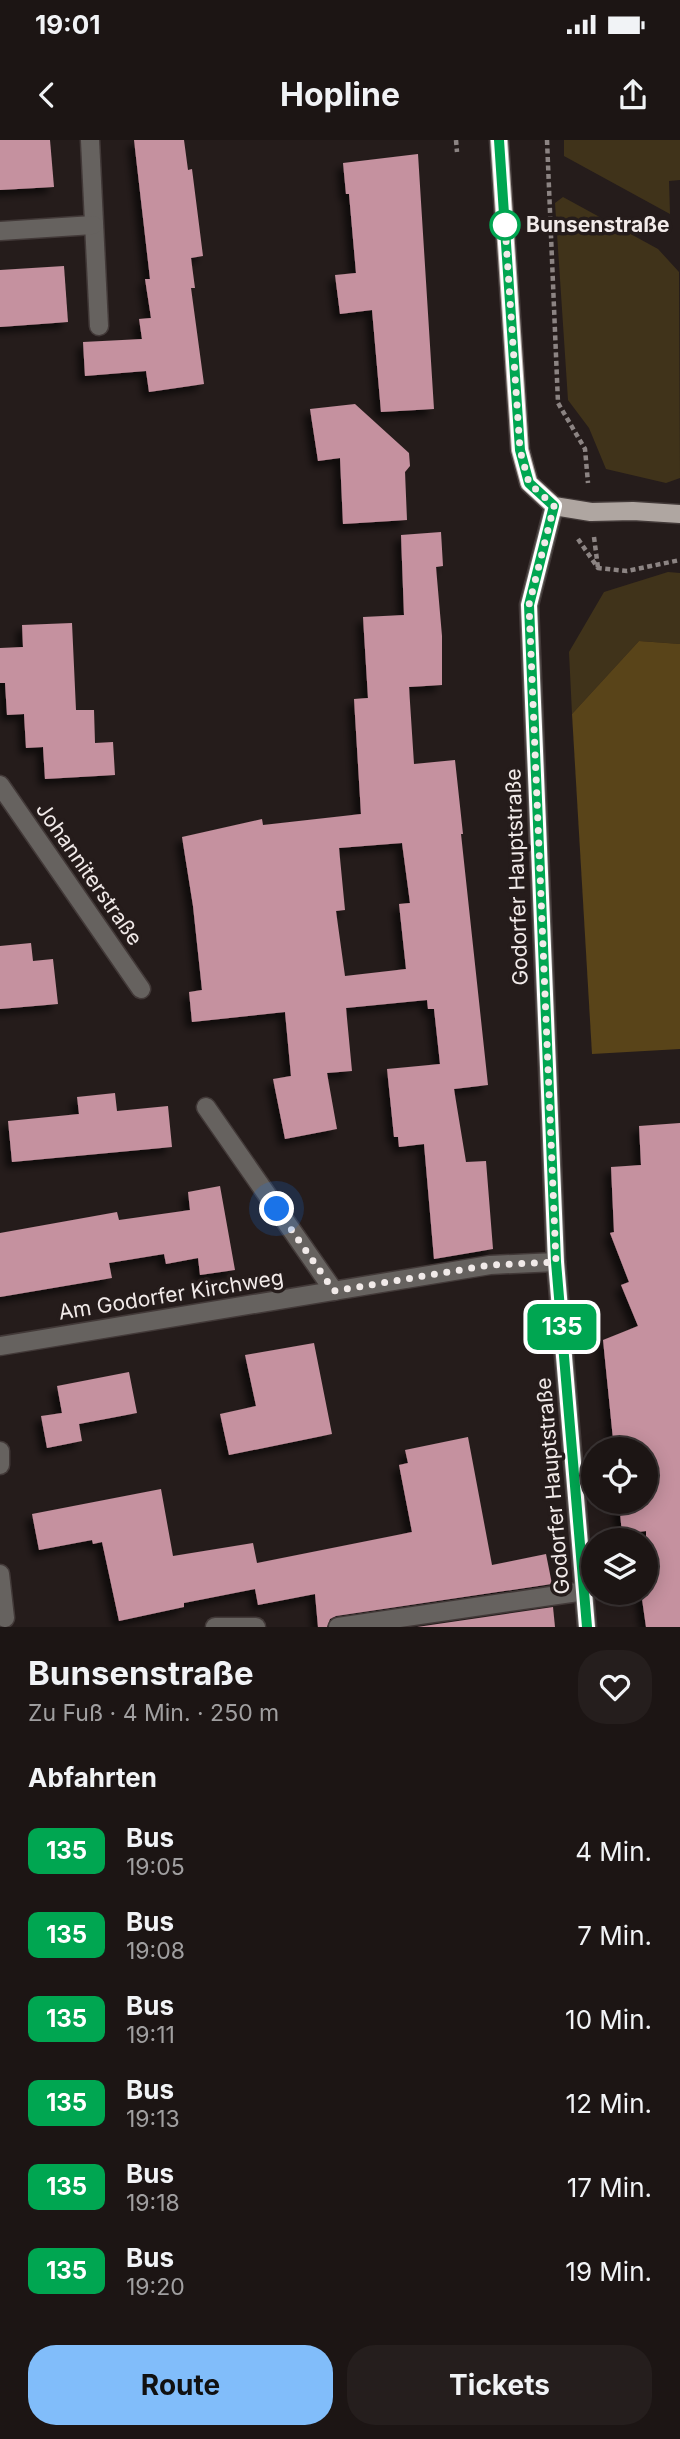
<!DOCTYPE html>
<html lang="de">
<meta charset="utf-8">
<style>
:root{--surface:#1c1514;--page:#251e1d;--text:#f1f3f6;--muted:#a09fa0;--line:#3a3434;--accent:#81bdfa}
body{margin:0;font-family:Inter,sans-serif;background:var(--page);color:var(--text);height:100vh;display:flex;flex-direction:column;font-size:26px;white-space:nowrap}
*{box-sizing:border-box;margin:0}
p{font-size:23px;color:var(--muted)}
.icon{flex:none;width:38px;height:38px;fill:none;stroke:currentColor;stroke-width:2;stroke-linecap:round;stroke-linejoin:round}
.map{position:relative;height:1487px;overflow:hidden}
.sheet{display:flex;flex-direction:column;background:var(--surface);flex:1}
.sheet>*{flex:none}
.badge{padding:0 14px;border-radius:10px;font-size:24px;line-height:46px}
.buttons{position:absolute;left:581px;top:1297px;display:grid;gap:14px}
.buttons a{display:grid;place-items:center;width:77px;height:77px;border-radius:50%;background:var(--surface);box-shadow:0 4px 18px #0003,0 0 0 2px var(--line);font-size:35px}
.you{position:absolute;width:35px;height:35px;margin:-18px;border:5px solid #fff;border-radius:50%;background:#1a73e8;box-shadow:0 0 0 10px #1a73e833}
.map>.badge{position:absolute;translate:-50% -50%;box-shadow:0 0 0 4px #fff}
h2{padding:0 28px;font-size:26px;line-height:63px}
.round{display:grid;place-items:center;flex:none;width:74px;height:74px;border-radius:28px;background:var(--page)}
.overview{display:flex;align-items:center;justify-content:space-between;height:119px;padding:0 28px}
h1{font-size:33px;font-weight:700;line-height:52px}
.primary-button{display:flex;gap:14px;margin-top:auto;padding:14px 28px}
.primary-button a{flex:1;height:80px;border-radius:28px;background:var(--accent);color:#111;font-size:28px;font-weight:700;line-height:80px;text-align:center}
.primary-button a+a{background:var(--page);color:var(--text)}
ul{padding:0;list-style:none}
li{display:flex;align-items:center;gap:21px;height:84px;padding:0 28px}
li div{flex:1}
li b{display:block;font-size:26px}
li em{font-style:normal}
li .badge{min-width:77px;font-weight:700;text-align:center}
.status{display:flex;justify-content:space-between;align-items:center;height:49px;padding:0 35px;background:var(--surface);direction:ltr}
.status svg{height:19px;fill:currentColor}
header{display:flex;justify-content:space-between;align-items:center;height:91px;padding:0 28px;background:var(--surface);font-size:32px;font-weight:700}
.map>svg:first-child{display:block}
.green{fill:#40331a}
.forest{fill:#594419}
.building{fill:#c5919f;fill-rule:evenodd;filter:url(#shadow)}
.lines{fill:none;stroke-linecap:round;stroke-linejoin:round}
.minor-casing{stroke:#423938;stroke-width:21}
.major-casing{stroke:#423938;stroke-width:21}
.path{stroke:#8c8483;stroke-width:4.5;stroke-dasharray:5 3.5;stroke-linecap:butt}
.minor{stroke:#66625f;stroke-width:18}
.major{stroke:#afa6a1;stroke-width:18}
.line-casing{stroke:#fff;stroke-width:16}
.line{stroke:#00a651;stroke-width:10}
.walk{stroke:#f1eae9;stroke-width:7;stroke-dasharray:0 12.6}
.stop-dot{fill:#fff;stroke:#00a651;stroke-width:3.5}
.labels{text-anchor:middle;stroke-width:7;stroke-linejoin:round;paint-order:stroke}
.stop-label{font-size:21px;font-weight:bold;fill:#f1eae9;stroke:#251c1b;text-anchor:start}
.street-label{font-size:21px;fill:#f1eae9;stroke:#251c1b}
</style>
<div class="status"><b>19:01</b><svg viewBox="0 0 49 12"><path d="M0 12V9h3v3zM5 12V6h3v6zM10 12V3h3v9zM15 12V0h3v12zM26 1h20v11H26zM47 4h2v5h-2z"/></svg></div>
<header><svg class="icon" aria-label="back" viewBox="0 0 24 24"><path d="M15 5l-7 7 7 7"/></svg>Hopline<svg class="icon" aria-label="share" viewBox="0 0 24 24"><path d="M12 15V3M7 8l5-5 5 5M5 13v7h14v-7"/></svg></header>
<div class="map">
<svg width="680" height="1487" viewBox="0 0 680 1487">
<defs>
<filter id="shadow"><feDropShadow dx="-6" dy="6" stdDeviation="3.5" flood-color="#0009"/></filter>
</defs>
<rect width="100%" height="100%" fill="#251c1b"/>
<g class="green">
<path d="M564 0H680V40L669 41 670 74 564 16Z"/>
<path d="M563 57 658 109 679 132 680 338 666 343 606 329 589 288 568 260 555 63Z"/>
<path d="M668 432 680 433V504L639 501 572 574 569 512 604 452Z"/>
</g>
<path class="forest" d="M639 501 680 504V909L592 914 572 574Z"/>
<g class="building">
<path d="M0 0H50L54 47 0 50Z"/>
<path d="M134 0H184L188 30 192 29 203 116 191 118 195 148H191L204 244 149 252 146 231 85 236 83 202 142 199 139 179 151 178 145 139H150Z"/>
<path d="M418 14 434 269 381 272 372 170 340 174 335 135 356 133 349 54H346L343 23Z"/>
<path d="M64 126 68 182 0 187V130Z"/>
<path d="M355 264 409 313 410 326 405 332 407 380 343 384 340 318 318 321 310 269Z"/>
<path d="M441 392 443 426 436 427 442 496V545L409 547 414 624 455 620 463 694H461L488 945 454 949 466 1022 486 1021 493 1109 434 1119 424 1004 399 1007 398 997H394L387 929 440 924 434 869H428L427 860 346 868 352 931 327 933 337 989 285 999 273 939 291 936 285 872 192 882 189 852 202 850 193 766 182 697 262 679 263 685 361 674 354 559 368 558 363 477 404 475 401 395ZM402 703 410 763 399 764 406 829 345 836 336 771 345 770 339 708Z"/>
<path d="M72 483 76 570H94L95 603 113 602 115 635 45 639 43 607 26 608 24 574 7 575 5 543H0V508L23 507 22 485Z"/>
<path d="M31 803 33 821 53 819 58 864 0 869V806Z"/>
<path d="M115 953 117 971 168 966 172 1007 12 1022 8 981 79 974 77 957Z"/>
<path d="M680 983V1487H646L641 1452H646V1391L622 1394 619 1362H646V1309H614L603 1200 638 1186 621 1145 629 1142 610 1093 614 1092 611 1027 641 1025 639 986Z"/>
<path d="M220 1046 235 1130 200 1135 198 1118 166 1124 164 1114 109 1123 112 1138 0 1157V1093L117 1072 119 1080 190 1070 188 1052Z"/>
<path d="M314 1203 332 1294 229 1315 220 1274 256 1266 245 1215Z"/>
<path d="M129 1232 137 1273 79 1284 82 1301 47 1308 41 1276 62 1273 57 1246Z"/>
<path d="M468 1297 492 1425 546 1414 552 1444 336 1476 330 1479 327 1487H318L315 1454 258 1465 255 1449 184 1463V1467L119 1481 102 1402 93 1404 92 1400 39 1410 32 1374 161 1349 173 1416 253 1403 257 1423 412 1392 399 1325 408 1323 405 1310Z"/>
<path d="M553 1467 555 1487H417Z"/>
</g>
<g class="lines">
<defs>
<g id="minor">
<path d="M90 0 99 186"/>
<path d="M0 91 93 85"/>
<path d="M554 366 529 465 556 1122 587 1487"/>
<path d="M0 645 141 849"/>
<path d="M206 967 334 1151"/>
<path d="M0 1206 490 1125 556 1122"/>
<path d="M0 1311V1325"/>
<path d="M0 1434 5 1478"/>
<path d="M215 1487H256"/>
<path d="M338 1487 585 1451"/>
</g>
<path id="major" d="M499 0 520 310 529 343 554 366 591 372 633 371 680 374"/>
</defs>
<use href="#minor" class="minor-casing"/>
<use href="#major" class="major-casing"/>
<g class="path">
<path d="M456 0 457 12"/>
<path d="M547 0 558 263 585 309 588 343"/>
<path d="M594 397 598 428"/>
<path d="M578 399 598 428 627 431 680 420"/>
</g>
<use href="#minor" class="minor"/>
<use href="#major" class="major"/>
</g>
<g class="lines">
<defs>
<path id="line" d="M499 0 520 310 529 343 554 366 529 465 556 1122 587 1487"/>
</defs>
<use href="#line" class="line-casing"/>
<use href="#line" class="line"/>
<path class="walk" d="M277 1069 334 1151 490 1125 556 1122 529 465 554 366 529 343 520 310 505 85"/>
</g>
<circle class="stop-dot" cx="505" cy="85" r="14"/>
<g class="labels">
<g class="stop-label">
<text x="526" y="92">Bunsenstraße</text>
</g>
<g class="street-label">
<text transform="translate(89 734) rotate(55)" y="7">Johanniterstraße</text>
<text transform="translate(517 737) rotate(-92)" y="7">Godorfer Hauptstraße</text>
<text transform="translate(171 1155) rotate(-9)" y="7">Am Godorfer Kirchweg</text>
<text transform="translate(553 1346) rotate(-95)" y="7">Godorfer Hauptstraße</text>
</g>
</g>
</svg>
<div class="buttons">
<a><svg class="icon" aria-label="locate" viewBox="0 0 24 24"><circle cx="12" cy="12" r="6"/><path d="M12 2v4M12 18v4M2 12h4M18 12h4"/></svg></a>
<a><svg class="icon" aria-label="layers" viewBox="0 0 24 24"><path d="M12 4l9 5-9 5-9-5zM3 14l9 5 9-5"/></svg></a>
</div>
<div class="you" style="left:277px;top:1069px"></div>
<b class="badge" style="left:562px;top:1187px;background:#00a651;color:#fff">135</b>
</div>
<section class="sheet">
<div class="overview"><div><h1>Bunsenstraße</h1><p>Zu Fuß · 4 Min. · 250 m</p></div><a class="round"><svg class="icon" aria-label="heart" viewBox="0 0 24 24"><path d="M12 20l-8-8c-3-5 5-10 8-4 3-6 11-1 8 4z"/></svg></a></div>
<h2>Abfahrten</h2>
<ul>
<li><span class="badge" style="background:#00a651;color:#fff">135</span><div><b>Bus</b><p>19:05</p></div><em>4 Min.</em></li>
<li><span class="badge" style="background:#00a651;color:#fff">135</span><div><b>Bus</b><p>19:08</p></div><em>7 Min.</em></li>
<li><span class="badge" style="background:#00a651;color:#fff">135</span><div><b>Bus</b><p>19:11</p></div><em>10 Min.</em></li>
<li><span class="badge" style="background:#00a651;color:#fff">135</span><div><b>Bus</b><p>19:13</p></div><em>12 Min.</em></li>
<li><span class="badge" style="background:#00a651;color:#fff">135</span><div><b>Bus</b><p>19:18</p></div><em>17 Min.</em></li>
<li><span class="badge" style="background:#00a651;color:#fff">135</span><div><b>Bus</b><p>19:20</p></div><em>19 Min.</em></li>
</ul>
<div class="primary-button"><a>Route</a><a>Tickets</a></div>
</section>
